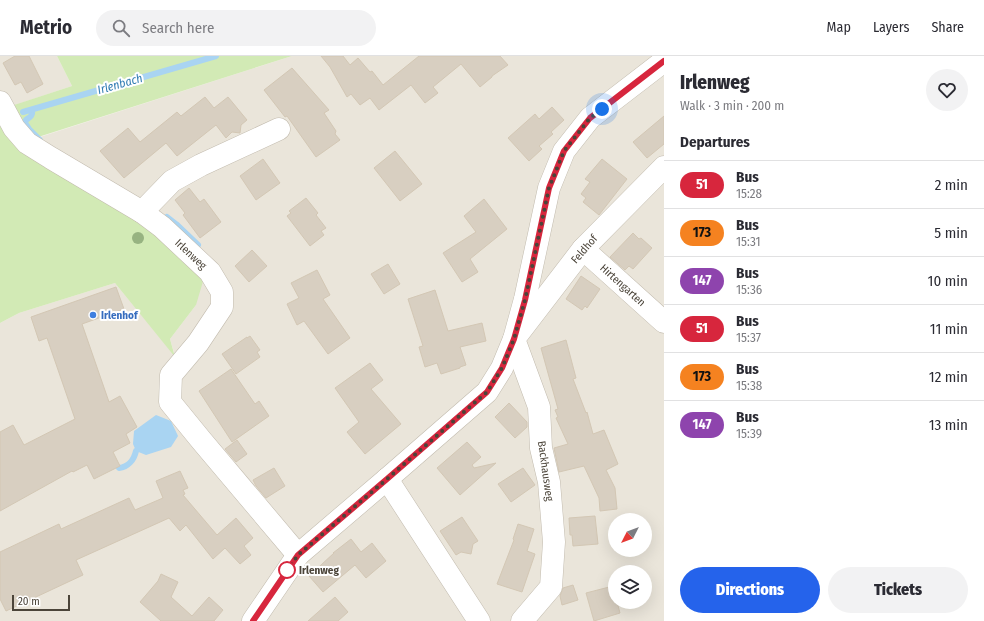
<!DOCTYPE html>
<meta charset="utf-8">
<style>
:root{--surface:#fff;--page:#f2f2f3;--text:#2b2b33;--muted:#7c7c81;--line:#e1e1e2;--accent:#2563eb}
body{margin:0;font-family:"Fira Sans Condensed",sans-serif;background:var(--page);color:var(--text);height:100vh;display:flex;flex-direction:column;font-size:15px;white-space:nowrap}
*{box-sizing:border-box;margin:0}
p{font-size:13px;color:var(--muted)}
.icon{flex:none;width:22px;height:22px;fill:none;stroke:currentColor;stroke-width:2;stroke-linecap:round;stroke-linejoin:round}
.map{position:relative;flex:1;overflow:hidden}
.panel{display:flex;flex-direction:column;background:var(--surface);width:320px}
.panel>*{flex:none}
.badge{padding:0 8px;border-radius:13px;font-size:14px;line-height:26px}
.needle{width:26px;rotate:228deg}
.tools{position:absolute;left:608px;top:457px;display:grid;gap:8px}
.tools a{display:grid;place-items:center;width:44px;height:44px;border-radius:50%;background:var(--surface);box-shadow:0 4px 16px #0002;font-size:20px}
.scale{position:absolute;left:12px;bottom:10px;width:58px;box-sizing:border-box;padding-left:4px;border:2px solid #4b4439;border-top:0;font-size:11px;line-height:14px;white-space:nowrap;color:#4b4439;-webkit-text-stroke:3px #fff;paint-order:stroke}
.you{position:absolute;width:20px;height:20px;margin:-10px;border:3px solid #fff;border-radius:50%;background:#1a73e8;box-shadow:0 0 0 6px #1a73e833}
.map>.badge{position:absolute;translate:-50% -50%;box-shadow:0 0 0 2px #fff}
h2{padding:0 16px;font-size:15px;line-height:36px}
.round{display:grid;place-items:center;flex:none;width:42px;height:42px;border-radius:21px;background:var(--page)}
.overview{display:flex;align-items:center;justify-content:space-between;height:68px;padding:0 16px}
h1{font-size:19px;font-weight:800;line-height:30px}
.primary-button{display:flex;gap:8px;margin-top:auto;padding:8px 16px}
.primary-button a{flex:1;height:46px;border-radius:24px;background:var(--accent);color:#fff;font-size:16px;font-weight:800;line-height:46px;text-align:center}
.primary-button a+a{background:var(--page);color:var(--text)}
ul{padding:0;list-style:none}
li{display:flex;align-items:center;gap:12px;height:48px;padding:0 16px;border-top:1px solid var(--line)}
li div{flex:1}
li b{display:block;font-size:15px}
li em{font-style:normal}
li .badge{min-width:44px;font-weight:700;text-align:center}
header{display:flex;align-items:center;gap:24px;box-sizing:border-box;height:56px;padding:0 20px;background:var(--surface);border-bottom:1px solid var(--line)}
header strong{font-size:19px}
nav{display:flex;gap:22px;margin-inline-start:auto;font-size:14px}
.search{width:280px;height:36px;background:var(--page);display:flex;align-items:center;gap:10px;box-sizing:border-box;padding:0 14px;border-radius:22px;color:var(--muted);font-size:15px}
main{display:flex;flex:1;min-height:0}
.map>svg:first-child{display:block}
.residential{fill:#eae5da;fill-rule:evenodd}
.green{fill:#d2eab5}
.water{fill:#a9d4f2}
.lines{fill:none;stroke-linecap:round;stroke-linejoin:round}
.stream{stroke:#a9d4f2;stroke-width:6}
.building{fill:#d8cfc1;stroke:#d3c7b4}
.minor-casing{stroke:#c2bbae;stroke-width:23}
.minor{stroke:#fff;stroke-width:22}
.tree{fill:#97b381}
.line-casing{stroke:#fff;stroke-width:9}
.line{stroke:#d7263d;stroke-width:6}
.walk{stroke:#4b4439;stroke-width:4;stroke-dasharray:0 7.2}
.shop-dot{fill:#3f7fe0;stroke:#fff;stroke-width:1.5}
.stop-dot{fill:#fff;stroke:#d7263d;stroke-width:2}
.labels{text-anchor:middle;stroke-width:4;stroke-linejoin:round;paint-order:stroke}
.street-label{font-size:11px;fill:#4b4439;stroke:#fff}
.shop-label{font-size:11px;font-weight:bold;fill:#366cbe;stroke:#fff;text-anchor:start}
.stop-label{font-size:11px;font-weight:bold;fill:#4b4439;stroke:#fff;text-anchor:start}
.water-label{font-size:12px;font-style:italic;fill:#2e7ab2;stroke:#fff}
</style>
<header>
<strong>Metrio</strong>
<div class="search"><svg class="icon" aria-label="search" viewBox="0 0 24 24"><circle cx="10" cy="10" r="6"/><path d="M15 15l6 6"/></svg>Search here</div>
<nav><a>Map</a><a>Layers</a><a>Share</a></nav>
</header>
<main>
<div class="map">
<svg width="664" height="565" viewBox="0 0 664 565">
<rect width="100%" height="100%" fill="#f6f3ec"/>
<g class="residential">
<path d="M0 0H57L72 30 0 54Z"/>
<path d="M292 0H664V565H0V267L19 257 115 227 175 300 170 283 196 249 146 167 40 81ZM615 464H645V494H615ZM615 516H645V546H615Z"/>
</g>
<g class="green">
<path d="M57 0H292L35 82 11 50 72 30Z"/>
<path d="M0 63 14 89 146 167 204 222 196 249 170 283 175 301 115 227 19 257 0 267Z"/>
</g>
<path class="water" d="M156 359 171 365 178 380 171 391 146 399 136 395 133 388 134 375Z"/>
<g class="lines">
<g class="stream">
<path d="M32 54C33 60 30 61 26 64L25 67 29 73 40 84"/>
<path d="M23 56 216 0"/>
<path d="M167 161 176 168 198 189"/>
<path d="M119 412C128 411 134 404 136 395"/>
</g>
</g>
<g class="building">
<path d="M15 0H29L43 28 27 37 21 26 15 29 3 7Z"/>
<path d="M321 0H343L350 9 358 2 370 16 372 15 383 29 419 0H500L508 9 492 20V21L480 31 461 8 433 31 438 37 425 47 411 29 379 54 370 42 360 49 351 38 347 41 330 11Z"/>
<path d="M292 12 329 54 324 57 336 75 335 78 340 84 316 101 287 60 285 61 264 34Z"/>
<path d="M205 41 214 52 228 41 247 64 241 69 240 77 232 76 226 82 216 69 177 100 166 87 124 122 100 95 128 72 140 86 177 56 181 60Z"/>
<path d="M552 51 564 64 551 76 553 78 539 90 542 93 529 105 508 82 535 58 539 63Z"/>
<path d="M664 60V88L647 102 633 86Z"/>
<path d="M395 95 422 128 400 145 374 112Z"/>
<path d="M263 103 280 127 256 144 240 120Z"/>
<path d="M602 103 627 123 599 159 583 146 586 142 581 138 590 126 585 123Z"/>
<path d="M189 132 200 146 204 143 221 166 200 182 183 159 185 157 175 144Z"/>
<path d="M306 142 318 157 316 159 326 172 321 175 324 179 310 190 287 160 291 157 289 155Z"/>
<path d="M484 143 507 173 470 203 478 216 462 226 443 197 476 176 464 160Z"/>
<path d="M633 177 639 183 641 182 652 192 633 213 629 210 625 214 610 201Z"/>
<path d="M252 194 267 210 249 226 235 210Z"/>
<path d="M388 208 400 228 384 238 371 218Z"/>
<path d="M317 214 330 239 323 243 350 282 328 298 304 265 297 269 287 248 299 242 291 227Z"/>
<path d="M581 220 600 233 587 252 585 250 582 254 566 243Z"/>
<path d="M116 231 124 253 82 268 109 346 120 340 137 371 126 378 130 387 113 396 120 410 94 423 87 409 73 416 72 415 0 455V376L13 369 24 389 75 363 47 282 39 285 31 261Z"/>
<path d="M435 234 448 275 482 267 486 285 460 291 466 309 460 311V312L441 318 437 307 425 311 419 291 423 290 408 243Z"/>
<path d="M250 280 260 294 257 296 260 301 236 318 222 298 247 281V282Z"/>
<path d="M566 284 576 322 573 323 586 357 587 356 593 378 604 374 618 408 606 414 615 432 617 453 600 455 599 442 584 410 559 416 554 392 568 388 556 362 558 361 555 354 558 353 541 292Z"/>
<path d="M370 307 383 324 371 333 401 368 365 398 347 376 359 366 335 332Z"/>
<path d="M231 313 255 348 259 345 269 360 232 386 199 335Z"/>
<path d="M509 347 527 366V371L515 382 495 361Z"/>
<path d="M237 384 247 398 236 406 225 393Z"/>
<path d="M467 386 481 401 472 409 474 412 496 407 460 439 437 412Z"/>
<path d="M274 412 285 430 266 442 256 430 253 424Z"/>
<path d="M523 412 535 429 511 446 498 428Z"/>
<path d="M180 415 188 432 183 434 185 438 183 439 217 479 236 462 253 482 244 490 251 499 240 508 225 492 213 503 186 469 180 475 169 462 76 504 83 519 6 555 0 543V496L59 468 61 473 129 442 135 454 163 442 156 425Z"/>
<path d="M595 460 598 488 573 490 572 479H570L569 462Z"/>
<path d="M462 461 478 485 473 488 471 498 461 496 456 499 440 475Z"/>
<path d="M518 468 534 473 527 495 535 498 522 536 497 528 514 484 513 483Z"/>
<path d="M351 483 361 496 372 487 386 505 366 522 355 509 323 536 309 520 334 497H333Z"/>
<path d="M161 518 178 526 171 541 192 560 209 541 223 554 214 565H161L140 546 158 525Z"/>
<path d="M573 529 578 544 562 549 560 540 563 532Z"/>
<path d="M613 530 615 539V546H617L620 557 594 565 586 537Z"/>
<path d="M335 541 348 556 338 565H308Z"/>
</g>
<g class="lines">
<defs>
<g id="minor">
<path d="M0 46 14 72 27 87 51 102 142 156 162 171 210 216 222 236V251L198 287 171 319 170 346 201 384 298 499"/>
<path d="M142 156 172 125 201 109 279 73"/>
<path d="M583 193 664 266"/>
<path d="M387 423 479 565"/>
<path d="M253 565 298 499 387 423 487 336 502 312 514 283 525 243 549 132 564 95 590 62 664 5"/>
<path d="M522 565 551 531 554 486 549 426 541 392 539 351 514 283 583 193 664 111"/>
</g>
</defs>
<use href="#minor" class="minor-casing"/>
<use href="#minor" class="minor"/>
</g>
<circle class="tree" cx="138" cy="182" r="6"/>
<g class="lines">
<defs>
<path id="line" d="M253 565 298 499 387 423 487 336 502 312 514 283 525 244 549 132 564 95 590 62 664 5"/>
</defs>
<use href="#line" class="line-casing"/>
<use href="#line" class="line"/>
<path class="walk" d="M287 514 298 499 387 423 487 336 502 312 514 283 525 244 549 132 564 95 590 62 602 53"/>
</g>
<circle class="shop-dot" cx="93" cy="259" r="4"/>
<circle class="stop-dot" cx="287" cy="514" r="8"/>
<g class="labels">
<g class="street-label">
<text transform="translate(584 193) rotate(-49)" y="4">Feldhof</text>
<text transform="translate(191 198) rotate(43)" y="4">Irlenweg</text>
<text transform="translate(623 229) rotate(42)" y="4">Hirtengarten</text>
<text transform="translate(546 415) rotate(82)" y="4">Backhausweg</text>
</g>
<g class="shop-label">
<text x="101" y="263">Irlenhof</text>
</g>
<g class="stop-label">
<text x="299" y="518">Irlenweg</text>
</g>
<g class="water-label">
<text transform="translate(120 28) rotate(-16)" y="4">Irlenbach</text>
</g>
</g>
</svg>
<div class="tools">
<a><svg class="needle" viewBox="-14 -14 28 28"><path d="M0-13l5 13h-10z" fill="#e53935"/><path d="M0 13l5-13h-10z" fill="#7c7c81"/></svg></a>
<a><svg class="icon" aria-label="layers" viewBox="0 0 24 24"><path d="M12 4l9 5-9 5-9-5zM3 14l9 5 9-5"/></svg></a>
</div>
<div class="scale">20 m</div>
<div class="you" style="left:602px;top:53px"></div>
</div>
<section class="panel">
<div class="overview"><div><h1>Irlenweg</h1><p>Walk · 3 min · 200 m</p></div><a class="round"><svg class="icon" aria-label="heart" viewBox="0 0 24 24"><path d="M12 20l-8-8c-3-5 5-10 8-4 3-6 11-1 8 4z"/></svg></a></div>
<h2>Departures</h2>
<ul>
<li><span class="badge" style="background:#d7263d;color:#fff">51</span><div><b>Bus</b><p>15:28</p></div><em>2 min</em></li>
<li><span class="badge" style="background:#f58220;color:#111">173</span><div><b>Bus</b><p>15:31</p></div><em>5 min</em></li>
<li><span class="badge" style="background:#8e44ad;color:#fff">147</span><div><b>Bus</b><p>15:36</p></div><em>10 min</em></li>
<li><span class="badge" style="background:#d7263d;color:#fff">51</span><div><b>Bus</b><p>15:37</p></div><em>11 min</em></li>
<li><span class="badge" style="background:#f58220;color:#111">173</span><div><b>Bus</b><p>15:38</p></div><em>12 min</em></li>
<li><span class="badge" style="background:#8e44ad;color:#fff">147</span><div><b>Bus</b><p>15:39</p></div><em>13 min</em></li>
</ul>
<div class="primary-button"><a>Directions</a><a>Tickets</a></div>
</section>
</main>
